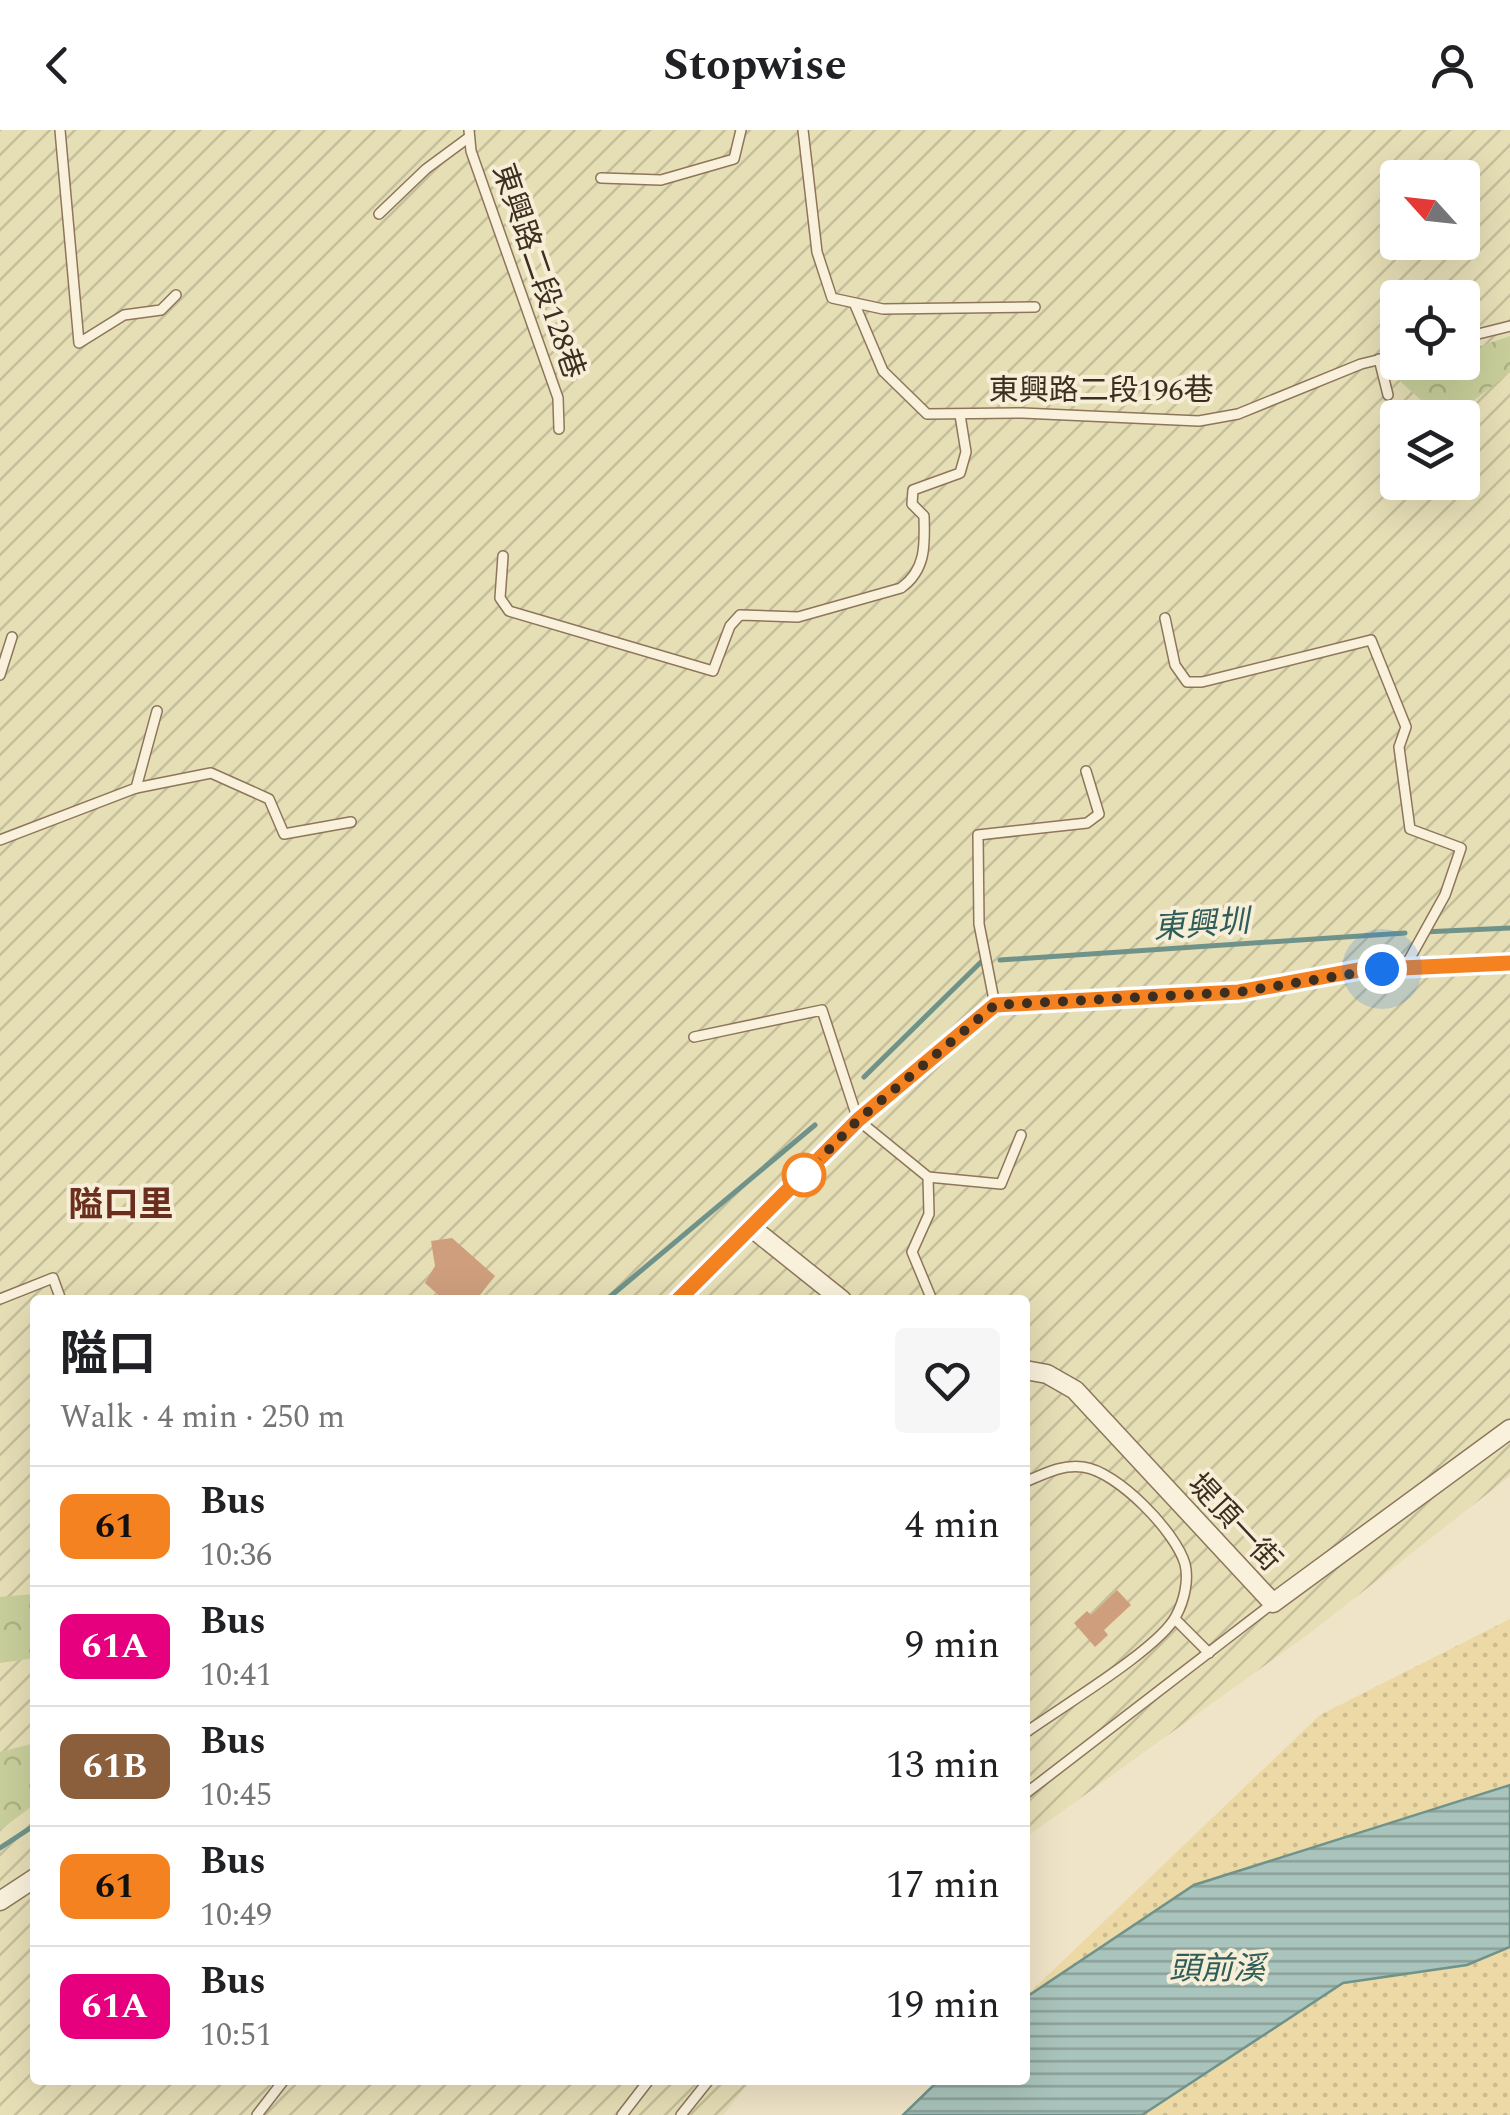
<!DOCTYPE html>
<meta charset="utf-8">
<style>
:root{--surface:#fff;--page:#f6f6f6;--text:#202124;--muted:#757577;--line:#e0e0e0}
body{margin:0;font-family:Spectral,"Noto Sans TC",serif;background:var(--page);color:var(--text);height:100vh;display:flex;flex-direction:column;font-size:38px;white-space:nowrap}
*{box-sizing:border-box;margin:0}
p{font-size:32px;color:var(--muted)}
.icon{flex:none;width:55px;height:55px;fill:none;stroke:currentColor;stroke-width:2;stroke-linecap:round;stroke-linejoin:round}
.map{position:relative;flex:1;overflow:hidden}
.side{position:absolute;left:30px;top:1165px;width:1000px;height:790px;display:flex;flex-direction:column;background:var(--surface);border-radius:10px;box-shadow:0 10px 40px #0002}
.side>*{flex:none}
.badge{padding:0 20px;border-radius:15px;font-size:35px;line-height:65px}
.needle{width:65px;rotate:297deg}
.fabs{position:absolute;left:1380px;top:30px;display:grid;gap:20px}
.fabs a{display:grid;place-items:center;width:100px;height:100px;border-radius:10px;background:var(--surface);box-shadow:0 10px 40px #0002;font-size:50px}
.you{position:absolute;width:50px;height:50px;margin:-25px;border:8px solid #fff;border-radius:50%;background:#1a73e8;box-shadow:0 0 0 15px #1a73e833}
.map>.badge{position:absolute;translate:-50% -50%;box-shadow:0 0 0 5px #fff}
.round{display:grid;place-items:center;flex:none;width:105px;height:105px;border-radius:10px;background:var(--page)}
.overview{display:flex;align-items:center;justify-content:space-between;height:170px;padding:0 30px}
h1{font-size:48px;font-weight:700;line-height:75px}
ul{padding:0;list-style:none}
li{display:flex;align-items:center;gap:30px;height:120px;padding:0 30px;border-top:2px solid var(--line)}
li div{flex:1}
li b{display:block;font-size:38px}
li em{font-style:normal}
li .badge{min-width:110px;font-weight:700;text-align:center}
header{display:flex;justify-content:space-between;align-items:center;height:130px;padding:0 30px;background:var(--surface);font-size:45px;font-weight:700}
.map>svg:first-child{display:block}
.farmland{fill:url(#farmland-furrows);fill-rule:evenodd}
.forest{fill:url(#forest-crowns)}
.sand{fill:url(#sand-dots)}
.water{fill:url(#water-rules);stroke:#6f938a;stroke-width:2.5}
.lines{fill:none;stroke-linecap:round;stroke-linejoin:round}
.stream{stroke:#6f938a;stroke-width:5}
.building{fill:#cf9f7d}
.lane-casing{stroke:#8d765c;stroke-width:12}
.street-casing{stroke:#8d765c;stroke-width:21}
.lane{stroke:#faf1dc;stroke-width:9}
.street{stroke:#faf1dc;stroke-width:18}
.line-casing{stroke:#fff;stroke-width:22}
.line{stroke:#f58220;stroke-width:15}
.walk{stroke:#3d2e20;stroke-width:10;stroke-dasharray:0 18}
.stop-dot{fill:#fff;stroke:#f58220;stroke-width:5}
.labels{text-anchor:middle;stroke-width:8;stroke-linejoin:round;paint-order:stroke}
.street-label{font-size:30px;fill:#3d2e20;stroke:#f7eed8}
.water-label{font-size:32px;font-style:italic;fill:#2f5d5a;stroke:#f7eed8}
.quarter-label{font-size:35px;font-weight:bold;fill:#6b2e1e;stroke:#f7eed8}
</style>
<header><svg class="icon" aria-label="back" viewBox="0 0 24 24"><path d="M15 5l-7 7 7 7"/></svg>Stopwise<svg class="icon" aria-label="person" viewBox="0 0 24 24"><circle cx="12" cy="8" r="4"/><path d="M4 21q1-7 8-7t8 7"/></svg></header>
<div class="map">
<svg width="1510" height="1985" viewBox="0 0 1510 1985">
<defs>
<pattern id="farmland-furrows" width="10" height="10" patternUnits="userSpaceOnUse" patternTransform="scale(2.5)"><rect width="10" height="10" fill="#e6deb5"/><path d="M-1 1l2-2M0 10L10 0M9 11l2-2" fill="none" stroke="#c6bf9b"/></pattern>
<pattern id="forest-crowns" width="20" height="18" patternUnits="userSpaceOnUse" patternTransform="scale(2.5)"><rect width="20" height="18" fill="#c9cf9b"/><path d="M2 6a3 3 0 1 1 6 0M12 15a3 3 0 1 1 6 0" fill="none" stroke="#aeb285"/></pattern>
<pattern id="sand-dots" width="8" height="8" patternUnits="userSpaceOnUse" patternTransform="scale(2.5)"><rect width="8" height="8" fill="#ecd9a5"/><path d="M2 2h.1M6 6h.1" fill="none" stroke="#cbbb8e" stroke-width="1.8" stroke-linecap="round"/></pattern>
<pattern id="water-rules" width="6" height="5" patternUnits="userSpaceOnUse" patternTransform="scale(2.5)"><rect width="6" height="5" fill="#a9c4bc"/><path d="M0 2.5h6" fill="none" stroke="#8ba098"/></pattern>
</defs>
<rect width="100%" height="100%" fill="#f0e4c8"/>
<path class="farmland" d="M0 0H1510V1346L1314 1500 1025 1708V1170H35V1950H751L723 1985H0ZM1398 48H1462V112H1398ZM1398 168H1462V232H1398ZM1398 288H1462V352H1398Z"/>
<g class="forest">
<path d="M1510 206V242L1453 287H1440L1393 245 1430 233 1462 232 1463 222Z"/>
<path d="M35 1464V1528L0 1533V1467Z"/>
<path d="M35 1613V1674L0 1700V1622Z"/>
</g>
<path class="sand" d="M1510 1489V1985H901L938 1950H1025V1867L1320 1585Z"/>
<path class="water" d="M1510 1655V1817L1467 1835 1343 1853 1142 1985H903L939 1950H1025V1868L1194 1755Z"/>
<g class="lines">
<g class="stream">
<path d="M1423 802 1510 798"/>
<path d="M1000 830 1405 803"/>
<path d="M864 947 981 832"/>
<path d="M606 1170 815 995"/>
<path d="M0 1718 35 1695"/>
</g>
</g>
<g class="building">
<path d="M452 1108 495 1146 476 1170H444L425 1153 435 1136 431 1111Z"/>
<path d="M1117 1460 1131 1475 1104 1500 1108 1505 1095 1517 1074 1493 1087 1481 1091 1485Z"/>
</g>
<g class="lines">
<defs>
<g id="lane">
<path d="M60 0 79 213 124 185 161 180 176 165"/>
<path d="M469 0 471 21 558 268 559 299"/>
<path d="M803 0 817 122 832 168 883 179 1035 177"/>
<path d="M601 48 661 50 734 29 741 0"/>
<path d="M379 84 426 39 468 8"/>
<path d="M855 175 883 241 927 284 1022 283 1199 291 1238 284 1361 234 1398 225"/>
<path d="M1462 208 1510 196"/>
<path d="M1379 229 1388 265"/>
<path d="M503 426 500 468 509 481 713 541 730 496 740 485 798 487 901 458C926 440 925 415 924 386L912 374 913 360 960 343 966 322 960 285"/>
<path d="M1165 488 1175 535 1187 552H1202L1371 510 1406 597 1399 617 1410 699 1461 718 1445 765 1405 837"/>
<path d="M0 545 12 507"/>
<path d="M136 658 157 581"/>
<path d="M0 710 136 658 211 643 269 669 284 704 351 692"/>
<path d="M995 875 979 794 978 705 1087 693 1099 684 1086 641"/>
<path d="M694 907 822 880 858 990 928 1047 929 1084 912 1122 932 1170"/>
<path d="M928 1047 1001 1054 1021 1005"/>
<path d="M0 1169 53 1148 61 1170"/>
<path d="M1025 1352C1044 1344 1062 1334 1083 1337 1117 1341 1176 1402 1185 1434 1189 1451 1184 1471 1176 1486 1159 1519 1059 1578 1025 1603"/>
<path d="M1175 1489 1209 1523"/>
<path d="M1025 1664 1273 1473"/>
<path d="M257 1985 284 1950"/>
<path d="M622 1985 649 1950"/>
<path d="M681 1985 709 1950"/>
</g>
<g id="street">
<path d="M752 1098 842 1170"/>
<path d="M678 1170 858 990 995 875 1239 862 1359 840 1510 833"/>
<path d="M1025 1240 1047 1244 1075 1260 1273 1473 1510 1299"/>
<path d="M0 1771 35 1748"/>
</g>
</defs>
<use href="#lane" class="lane-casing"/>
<use href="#street" class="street-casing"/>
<use href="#lane" class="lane"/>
<use href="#street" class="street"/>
</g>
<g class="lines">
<defs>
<path id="line" d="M678 1170 858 990 995 875 1239 862 1359 840 1510 833"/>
</defs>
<use href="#line" class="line-casing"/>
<use href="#line" class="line"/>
<path class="walk" d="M804 1045 858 990 995 875 1239 862 1382 839"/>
</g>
<circle class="stop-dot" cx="804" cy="1045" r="20"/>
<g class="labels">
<g class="street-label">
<text transform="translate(539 141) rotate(71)" y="10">東興路二段128巷</text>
<text x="1101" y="270">東興路二段196巷</text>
<text transform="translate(1235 1392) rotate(47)" y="10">堤頂一街</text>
</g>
<g class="water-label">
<text transform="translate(1201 794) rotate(-4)" y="11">東興圳</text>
<text x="1217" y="1849">頭前溪</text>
</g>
<g class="quarter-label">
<text x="121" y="1086">隘口里</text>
</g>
</g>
</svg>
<div class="fabs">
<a><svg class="needle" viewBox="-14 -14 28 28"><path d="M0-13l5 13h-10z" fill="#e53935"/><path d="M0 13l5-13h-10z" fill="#757577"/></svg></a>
<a><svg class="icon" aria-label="locate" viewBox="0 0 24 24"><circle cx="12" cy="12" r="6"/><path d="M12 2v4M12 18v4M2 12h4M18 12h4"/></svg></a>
<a><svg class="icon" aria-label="layers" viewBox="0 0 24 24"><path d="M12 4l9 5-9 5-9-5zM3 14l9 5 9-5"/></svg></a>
</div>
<div class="you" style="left:1382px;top:839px"></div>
<section class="side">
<div class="overview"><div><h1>隘口</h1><p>Walk · 4 min · 250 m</p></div><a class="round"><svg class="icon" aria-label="heart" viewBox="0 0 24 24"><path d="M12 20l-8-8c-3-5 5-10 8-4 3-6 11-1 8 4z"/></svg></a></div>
<ul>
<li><span class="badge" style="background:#f58220;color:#111">61</span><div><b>Bus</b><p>10:36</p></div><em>4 min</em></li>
<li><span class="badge" style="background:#e6007e;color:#fff">61A</span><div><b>Bus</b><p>10:41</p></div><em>9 min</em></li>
<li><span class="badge" style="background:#8b5e3c;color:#fff">61B</span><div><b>Bus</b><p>10:45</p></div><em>13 min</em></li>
<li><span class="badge" style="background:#f58220;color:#111">61</span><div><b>Bus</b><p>10:49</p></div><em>17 min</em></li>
<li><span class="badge" style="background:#e6007e;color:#fff">61A</span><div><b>Bus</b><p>10:51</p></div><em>19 min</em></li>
</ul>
</section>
</div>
